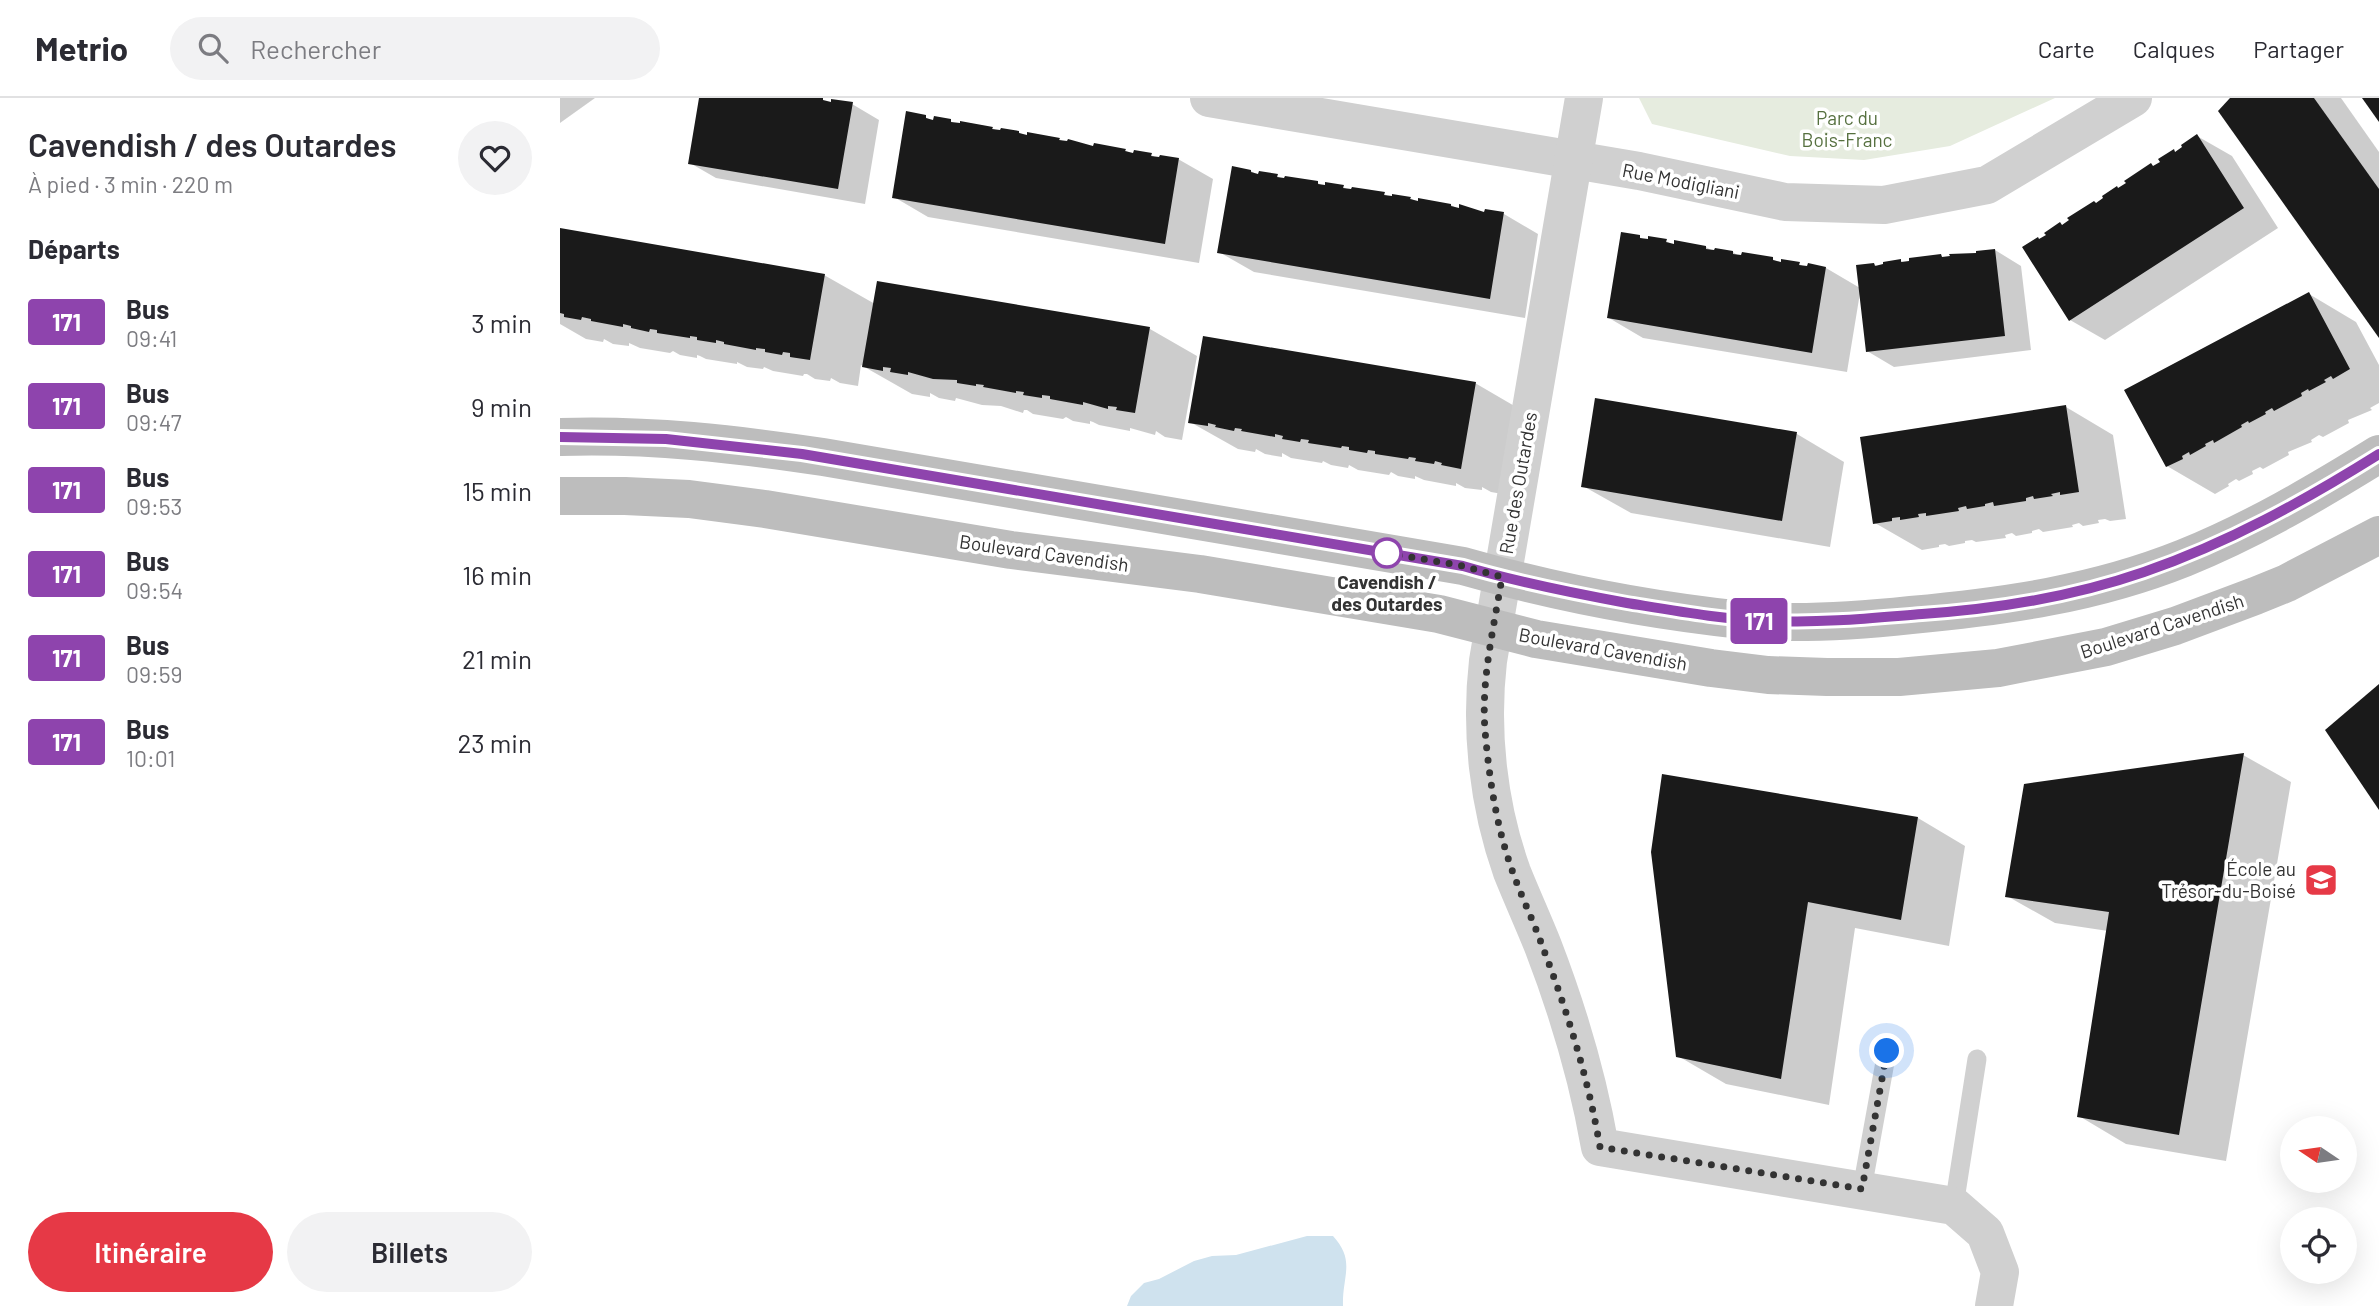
<!DOCTYPE html>
<html lang="fr">
<meta charset="utf-8">
<style>
:root{--surface:#fff;--page:#f2f2f3;--text:#2b2b33;--muted:#7c7c81;--line:#e1e1e2;--accent:#e63946}
body{margin:0;font-family:Barlow,sans-serif;background:var(--page);color:var(--text);height:100vh;display:flex;flex-direction:column;font-size:26px;white-space:nowrap}
*{box-sizing:border-box;margin:0}
p{font-size:23px;color:var(--muted)}
.icon{flex:none;width:38px;height:38px;fill:none;stroke:currentColor;stroke-width:2;stroke-linecap:round;stroke-linejoin:round}
.map{position:relative;flex:1;overflow:hidden}
.panel{display:flex;flex-direction:column;background:var(--surface);width:560px}
.panel>*{flex:none}
.badge{padding:0 14px;border-radius:5px;font-size:24px;line-height:46px}
.needle{width:46px;rotate:283deg}
.fabs{position:absolute;left:1720px;top:1018px;display:grid;gap:14px}
.fabs a{display:grid;place-items:center;width:77px;height:77px;border-radius:50%;background:var(--surface);box-shadow:0 7px 28px #0002;font-size:35px}
.you{position:absolute;width:35px;height:35px;margin:-18px;border:5px solid #fff;border-radius:50%;background:#1a73e8;box-shadow:0 0 0 10px #1a73e833}
.map>.badge{position:absolute;translate:-50% -50%;box-shadow:0 0 0 4px #fff}
h2{padding:0 28px;font-size:26px;line-height:63px}
.round{display:grid;place-items:center;flex:none;width:74px;height:74px;border-radius:37px;background:var(--page)}
.overview{display:flex;align-items:center;justify-content:space-between;height:119px;padding:0 28px}
h1{font-size:33px;font-weight:600;line-height:52px}
.cta{display:flex;gap:14px;margin-top:auto;padding:14px 28px}
.cta a{flex:1;height:80px;border-radius:42px;background:var(--accent);color:#fff;font-size:28px;font-weight:600;line-height:80px;text-align:center}
.cta a+a{background:var(--page);color:var(--text)}
ul{padding:0;list-style:none}
li{display:flex;align-items:center;gap:21px;height:84px;padding:0 28px}
li div{flex:1}
li b{display:block;font-size:26px}
li em{font-style:normal}
li .badge{min-width:77px;font-weight:700;text-align:center}
header{display:flex;align-items:center;gap:42px;box-sizing:border-box;height:98px;padding:0 35px;background:var(--surface);border-bottom:2px solid var(--line)}
header strong{font-size:33px}
nav{display:flex;gap:38px;margin-inline-start:auto;font-size:24px}
.search{width:490px;height:63px;background:var(--page);display:flex;align-items:center;gap:18px;box-sizing:border-box;padding:0 24px;border-radius:38px;color:var(--muted);font-size:26px}
main{display:flex;flex:1;min-height:0}
.map>svg:first-child{display:block}
.green{fill:#e6ecdf}
.water{fill:#cfe2ee}
.shadow{fill:#0003}
.building{fill:#1a1a1a}
.lines{fill:none;stroke-linecap:round;stroke-linejoin:round}
.service{stroke:#d0d0d0;stroke-width:19}
.minor{stroke:#d0d0d0;stroke-width:38}
.secondary{stroke:#bdbdbd;stroke-width:38}
.line-casing{stroke:#fff;stroke-width:16}
.line{stroke:#8e44ad;stroke-width:10}
.walk{stroke:#333;stroke-width:7;stroke-dasharray:0 12.6}
.stop-dot{fill:#fff;stroke:#8e44ad;stroke-width:3.5}
.labels{text-anchor:middle;stroke-width:7;stroke-linejoin:round;paint-order:stroke}
.park-label{font-size:19px;fill:#56703f;stroke:#fff}
.street-label{font-size:19px;fill:#333;stroke:#fff}
.stop-label{font-size:19px;font-weight:bold;fill:#333;stroke:#fff}
.poi-label{font-size:19px;fill:#333;stroke:#fff;text-anchor:end}
</style>
<header>
<strong>Metrio</strong>
<div class="search"><svg class="icon" aria-label="search" viewBox="0 0 24 24"><circle cx="10" cy="10" r="6"/><path d="M15 15l6 6"/></svg>Rechercher</div>
<nav><a>Carte</a><a>Calques</a><a>Partager</a></nav>
</header>
<main>
<section class="panel">
<div class="overview"><div><h1>Cavendish / des Outardes</h1><p>À pied · 3 min · 220 m</p></div><a class="round"><svg class="icon" aria-label="heart" viewBox="0 0 24 24"><path d="M12 20l-8-8c-3-5 5-10 8-4 3-6 11-1 8 4z"/></svg></a></div>
<h2>Départs</h2>
<ul>
<li><span class="badge" style="background:#8e44ad;color:#fff">171</span><div><b>Bus</b><p>09:41</p></div><em>3 min</em></li>
<li><span class="badge" style="background:#8e44ad;color:#fff">171</span><div><b>Bus</b><p>09:47</p></div><em>9 min</em></li>
<li><span class="badge" style="background:#8e44ad;color:#fff">171</span><div><b>Bus</b><p>09:53</p></div><em>15 min</em></li>
<li><span class="badge" style="background:#8e44ad;color:#fff">171</span><div><b>Bus</b><p>09:54</p></div><em>16 min</em></li>
<li><span class="badge" style="background:#8e44ad;color:#fff">171</span><div><b>Bus</b><p>09:59</p></div><em>21 min</em></li>
<li><span class="badge" style="background:#8e44ad;color:#fff">171</span><div><b>Bus</b><p>10:01</p></div><em>23 min</em></li>
</ul>
<div class="cta"><a>Itinéraire</a><a>Billets</a></div>
</section>
<div class="map">
<svg width="1819" height="1208" viewBox="0 0 1819 1208">
<rect width="100%" height="100%" fill="#fff"/>
<path class="green" d="M1079 0H1495L1390 48 1304 62 1230 58 1092 26Z"/>
<path class="water" d="M747 1138H773C796 1163 782 1178 783 1208H567L571 1198 584 1185 599 1181 634 1163 652 1158 676 1157Z"/>
<g class="shadow">
<path d="M0 0H35L0 25Z"/>
<path d="M141 0H257L273 7 292 6 319 22 305 106 156 80 130 65Z"/>
<path d="M1673 0H1781L1819 54V237Z"/>
<path d="M365 19 374 24 390 23 398 27 432 30 438 34H458L466 38 499 41 505 45 534 50 535 47 565 52 571 56 591 57 598 61H618L653 81 639 165 368 119 334 99Z"/>
<path d="M1637 38 1672 58 1718 130 1545 242 1510 222 1480 143 1595 69 1614 53 1617 55Z"/>
<path d="M691 73 699 78H717L725 83 758 85 764 89H783L790 93 824 96 831 100H850L857 104 891 107 898 111 926 116V113L944 116 978 136 965 220 694 174 659 154Z"/>
<path d="M0 131 264 177 315 206 590 231 637 258 622 342 605 339 596 333 595 337 570 330V333L539 327 533 324 530 323V326L513 323 506 319 503 321 473 316 467 312H464L463 315 441 308 422 307 396 300 395 303 379 300 370 295V299L352 296 301 267 298 288 280 285 271 280 270 283 255 281 247 276H244L243 278 213 273 204 269 203 271 187 269 177 264V266L146 261 140 258 137 257V260L120 257 113 253 110 255 80 250 69 245V248L53 246 44 241 43 244 26 241 0 226Z"/>
<path d="M1079 139 1086 143H1106L1113 147 1146 149 1156 155 1173 154 1180 159 1212 161 1223 167 1239 166 1246 170 1249 167 1266 170 1300 190 1314 166 1318 169 1341 163 1345 166 1381 158 1385 161 1435 152 1461 168 1471 252 1334 269 1307 253 1300 195 1287 274 1083 240 1049 220Z"/>
<path d="M1749 196 1796 224 1819 267V305L1810 310 1812 312 1788 322 1789 325 1763 339 1759 337 1751 342 1752 344 1728 354 1729 357 1703 371 1700 369 1692 373 1693 376 1679 383 1676 381 1668 386 1669 388 1655 396 1607 368Z"/>
<path d="M915 285 963 313 948 397 931 394 922 389V392L905 390 896 385V388L864 382 855 378V381L838 378 831 374 829 377 798 372 789 367 788 370 771 367 763 363 762 365 731 360 722 355V359L705 356 696 351 695 354 678 351 630 324Z"/>
<path d="M1037 302 1237 336 1284 364 1270 449 1071 415 1023 388Z"/>
<path d="M1506 309 1553 337 1566 421 1550 423 1545 421 1538 422 1539 425 1523 428 1519 425 1512 427 1513 429 1483 434 1479 431 1472 433V435L1456 438 1452 435 1445 437 1446 440 1416 444 1412 442 1405 443V445L1389 448 1385 446 1379 447V449L1362 452 1315 425Z"/>
<path d="M1683 657 1731 684 1666 1063 1566 1046 1519 1018 1548 833 1495 825 1447 798Z"/>
<path d="M1358 720 1405 748 1389 848 1295 830 1269 1007 1166 986 1118 958 1093 754Z"/>
</g>
<g class="building">
<path d="M139 0H263V2L271 4V1L293 4 278 91 128 66Z"/>
<path d="M1670 0H1754L1819 91V240L1658 13Z"/>
<path d="M1802 0H1819V24Z"/>
<path d="M346 13 366 17V20L373 22 374 18 391 21V24L400 25V23L433 29 432 31 440 32 441 30 459 33V35L467 37V34L500 40 499 42 507 43 508 41 533 48 534 45 566 51 565 53 573 55 574 52 592 55 591 58 599 59 600 57 619 60 605 146 332 100Z"/>
<path d="M1637 36 1684 110 1509 223 1462 149 1478 139 1479 141 1486 137 1484 135 1500 124 1502 127 1509 122 1507 120 1534 103 1536 105 1543 100 1542 98 1557 88 1558 90 1566 85 1564 83 1591 65 1593 68 1600 64 1598 61 1614 51 1615 54 1622 49 1621 47Z"/>
<path d="M672 68 691 72V74L698 76 699 73 718 76 717 79 724 80 725 78 758 83V86L765 87V84L784 87 783 90 791 91 792 89 825 94 824 97 832 98V96L851 99 850 101 858 103V100L891 106V108L899 110V106L924 114 925 111 944 114 930 201 657 155Z"/>
<path d="M0 130 265 176 250 262 230 259V255L223 254 222 257 205 254V251L196 250V252L164 246V244L156 242V245L137 242V239L130 238V240L97 235V232L90 231 89 234 71 230V228L63 226V229L31 223V221L22 219 21 222 4 219V216L0 215Z"/>
<path d="M1061 134 1080 137V140L1088 141V138L1107 141 1106 144 1114 146V142L1146 148V151L1154 152 1155 150 1173 153V156L1181 157 1182 154 1213 159V162L1221 164V161L1240 164 1239 167 1247 168 1248 165 1266 169 1252 255 1047 220Z"/>
<path d="M1435 151 1445 238 1306 254 1296 167 1314 165 1315 168 1323 166V164L1341 161V164L1349 163V160L1381 156 1382 159 1390 158 1389 156 1416 155V153Z"/>
<path d="M317 183 590 229 575 315 556 312 557 309 548 308V311L523 304V307L490 301V298L482 297V300L463 297 464 294 456 293V295L423 289 424 287 416 286V288L397 285V282L373 281 348 274V277L330 274 331 270 323 269V273L302 269Z"/>
<path d="M1749 194 1790 271 1773 281 1771 278 1764 282 1766 284 1749 293 1748 291 1741 295 1742 298 1714 313 1712 310 1705 314 1706 316 1689 325 1688 323 1681 327 1682 329 1654 345 1653 342 1645 346 1646 348 1630 357 1629 354 1622 358 1623 361 1606 369 1564 292Z"/>
<path d="M643 238 916 284 901 371 881 367 882 365 875 363 874 366 855 363 856 360 849 359 848 361 815 356V353L808 352 807 355 789 352V349L782 348 781 350 748 345 749 342 741 341 740 344 722 341 723 338 715 336V339L681 333 682 331 675 330 674 333 655 329 656 327 648 325V328L628 325Z"/>
<path d="M1035 300 1237 334 1222 423 1021 389Z"/>
<path d="M1506 307 1519 394 1500 397V394L1491 396 1493 398 1474 401 1473 398 1466 400V403L1434 408 1433 404 1425 406V408L1407 411 1406 408 1398 410 1399 413 1366 418V415L1358 416 1359 419 1340 422V419L1332 420V423L1313 426 1300 339Z"/>
<path d="M1819 586V712L1765 632Z"/>
<path d="M1684 655 1619 1037 1517 1019 1549 814 1445 799 1464 686Z"/>
<path d="M1102 676 1358 719 1341 822 1248 804 1221 981 1116 959 1091 754Z"/>
</g>
<g class="lines">
<g class="service">
<path d="M1302 1091 1327 953"/>
<path d="M1394 1108 1417 961"/>
</g>
<g class="minor">
<path d="M649 0 1079 73 1225 104 1324 107 1427 87 1573 0"/>
<path d="M1024 0 928 563C920 632 928 707 952 774 962 799 973 823 983 848 1008 913 1028 980 1040 1049L1394 1108 1425 1135 1440 1174 1434 1208"/>
</g>
<g class="secondary">
<path d="M0 339C89 336 176 346 263 359L903 468C994 494 1088 512 1182 522 1238 527 1295 523 1351 517 1446 508 1534 496 1624 460 1693 432 1756 395 1819 356"/>
<path d="M0 398H65L129 401 205 411 451 452 640 476 879 516 976 541 1151 570 1208 577 1267 579H1339L1438 570 1546 549 1615 528 1695 498 1727 485 1819 437"/>
</g>
</g>
<g class="lines">
<defs>
<path id="line" d="M0 339 106 341 242 356 903 468C957 484 1012 495 1067 505 1116 513 1165 522 1214 523 1264 525 1312 520 1362 516 1437 511 1512 499 1584 474 1668 445 1744 403 1819 356"/>
</defs>
<use href="#line" class="line-casing"/>
<use href="#line" class="line"/>
<path class="walk" d="M827 455 903 468 942 479C934 529 921 581 925 632 929 679 936 727 952 772 961 798 974 824 983 850 1008 915 1028 980 1040 1049L1302 1091 1327 953"/>
</g>
<defs>
<symbol id="school-square" viewBox="-11 -11 22 22"><rect x="-9" y="-9" width="18" height="18" rx="4" fill="#e63946" stroke="#fff"/><path d="M0-5L7-2L0 1L-7-2ZM-4 1L0 2.5L4 1V4Q0 6-4 4Z" fill="#fff"/></symbol>
</defs>
<g fill-rule="evenodd">
<use href="#school-square" x="1742" y="763" width="38" height="38"/>
</g>
<circle class="stop-dot" cx="827" cy="455" r="14"/>
<g class="labels">
<g class="park-label">
<text x="1287" y="27">Parc du<tspan x="1287" dy="22">Bois-Franc</tspan></text>
</g>
<g class="street-label">
<text transform="translate(1121 83) rotate(11)" y="7">Rue Modigliani</text>
<text transform="translate(958 385) rotate(-80)" y="7">Rue des Outardes</text>
<text transform="translate(484 455) rotate(8)" y="7">Boulevard Cavendish</text>
<text transform="translate(1602 528) rotate(-18)" y="7">Boulevard Cavendish</text>
<text transform="translate(1043 551) rotate(10)" y="7">Boulevard Cavendish</text>
</g>
<g class="stop-label">
<text x="827" y="491">Cavendish /<tspan x="827" dy="22">des Outardes</tspan></text>
</g>
<g class="poi-label">
<text x="1736" y="778">École au<tspan x="1736" dy="22">Trésor-du-Boisé</tspan></text>
</g>
</g>
</svg>
<div class="fabs">
<a><svg class="needle" viewBox="-14 -14 28 28"><path d="M0-13l5 13h-10z" fill="#e53935"/><path d="M0 13l5-13h-10z" fill="#7c7c81"/></svg></a>
<a><svg class="icon" aria-label="locate" viewBox="0 0 24 24"><circle cx="12" cy="12" r="6"/><path d="M12 2v4M12 18v4M2 12h4M18 12h4"/></svg></a>
</div>
<div class="you" style="left:1327px;top:953px"></div>
<b class="badge" style="left:1199px;top:523px;background:#8e44ad;color:#fff">171</b>
</div>
</main>
